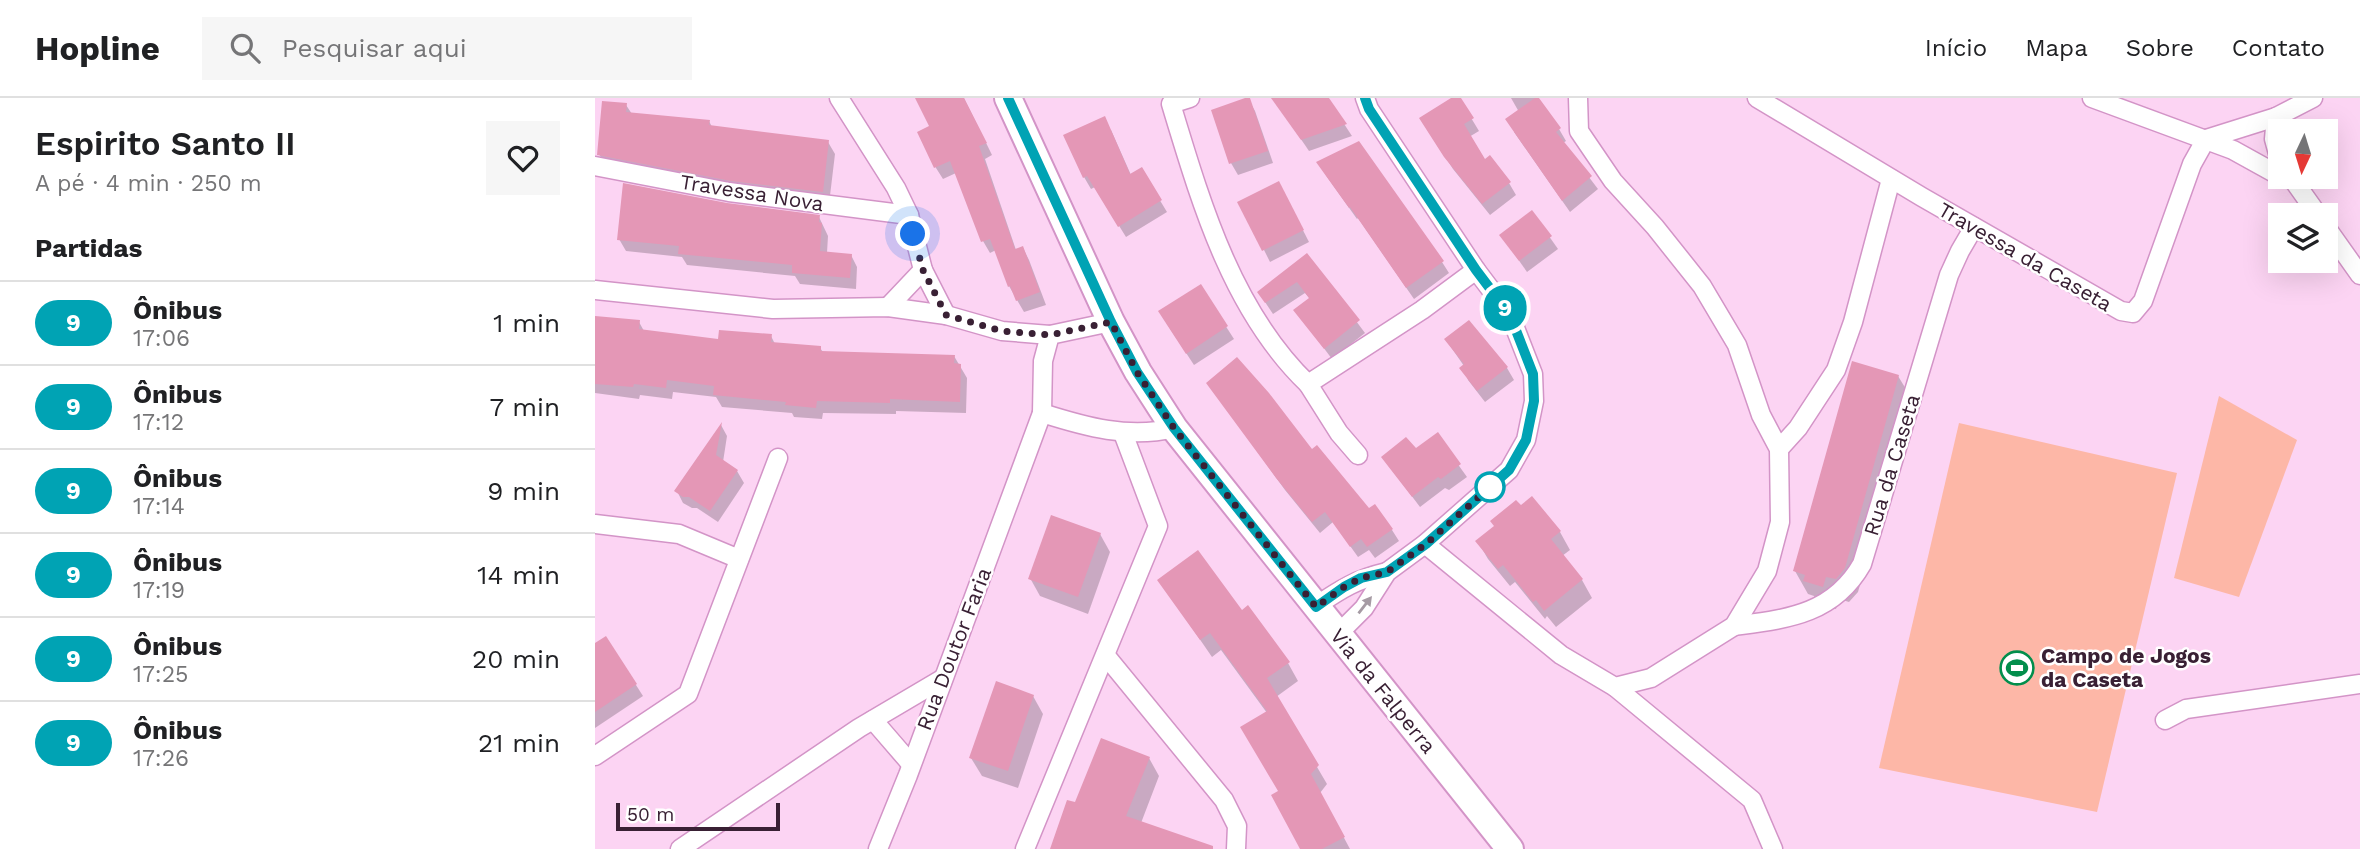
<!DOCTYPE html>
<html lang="pt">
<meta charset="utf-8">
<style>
:root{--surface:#fff;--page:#f6f6f6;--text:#202124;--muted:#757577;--line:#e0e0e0}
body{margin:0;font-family:"Work Sans",sans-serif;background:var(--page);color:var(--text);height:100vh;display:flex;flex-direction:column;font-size:26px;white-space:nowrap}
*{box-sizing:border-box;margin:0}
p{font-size:23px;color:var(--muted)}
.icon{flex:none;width:38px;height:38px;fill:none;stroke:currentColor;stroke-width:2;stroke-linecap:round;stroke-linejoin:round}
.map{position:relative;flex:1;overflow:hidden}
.sheet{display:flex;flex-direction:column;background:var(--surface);width:595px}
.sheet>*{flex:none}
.badge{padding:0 14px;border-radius:23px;font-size:24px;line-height:46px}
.needle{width:46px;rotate:184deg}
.buttons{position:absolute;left:1673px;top:21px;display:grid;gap:14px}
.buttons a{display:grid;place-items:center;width:70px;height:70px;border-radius:0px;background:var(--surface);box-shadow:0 7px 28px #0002;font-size:35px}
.scale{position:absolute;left:21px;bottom:18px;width:164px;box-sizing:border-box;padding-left:7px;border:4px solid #392034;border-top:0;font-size:19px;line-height:24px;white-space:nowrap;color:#392034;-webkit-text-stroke:5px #fff;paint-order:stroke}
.you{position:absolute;width:35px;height:35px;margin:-18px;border:5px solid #fff;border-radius:50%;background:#1a73e8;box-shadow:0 0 0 10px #1a73e833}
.map>.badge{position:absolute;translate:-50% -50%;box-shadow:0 0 0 4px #fff}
h2{padding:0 35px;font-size:26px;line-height:63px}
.round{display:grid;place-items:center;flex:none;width:74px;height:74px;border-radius:0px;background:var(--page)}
.head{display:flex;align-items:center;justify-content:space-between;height:119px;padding:0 35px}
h1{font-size:33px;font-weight:600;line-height:52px}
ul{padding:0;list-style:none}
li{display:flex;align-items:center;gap:21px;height:84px;padding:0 35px;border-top:2px solid var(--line)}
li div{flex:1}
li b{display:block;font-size:26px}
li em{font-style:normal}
li .badge{min-width:77px;font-weight:700;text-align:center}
header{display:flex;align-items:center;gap:42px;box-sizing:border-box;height:98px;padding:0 35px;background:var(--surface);border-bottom:2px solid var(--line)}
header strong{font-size:33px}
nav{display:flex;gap:38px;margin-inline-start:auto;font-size:24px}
.search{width:490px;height:63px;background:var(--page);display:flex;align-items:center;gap:18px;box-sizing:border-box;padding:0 24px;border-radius:0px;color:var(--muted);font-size:26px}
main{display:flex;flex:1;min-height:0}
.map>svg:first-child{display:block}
.green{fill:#fdb7a7}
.shadow{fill:#0003}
.building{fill:#e497b6}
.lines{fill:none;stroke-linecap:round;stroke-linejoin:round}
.minor-casing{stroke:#d394c7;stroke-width:21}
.secondary-casing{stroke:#d394c7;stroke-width:30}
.minor{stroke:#fff;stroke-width:18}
.secondary{stroke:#fff;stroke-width:26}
.oneway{fill:#a69ba4}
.line-casing{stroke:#fff;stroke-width:16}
.line{stroke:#00a3b4;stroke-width:10}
.walk{stroke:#392034;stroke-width:7;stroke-dasharray:0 12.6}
.stop-dot{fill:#fff;stroke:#00a3b4;stroke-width:3.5}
.labels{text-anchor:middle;stroke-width:5;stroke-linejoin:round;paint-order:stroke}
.street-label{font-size:21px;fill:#392034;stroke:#fff}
.poi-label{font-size:21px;font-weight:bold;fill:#392034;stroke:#fff;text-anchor:start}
</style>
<header>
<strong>Hopline</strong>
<div class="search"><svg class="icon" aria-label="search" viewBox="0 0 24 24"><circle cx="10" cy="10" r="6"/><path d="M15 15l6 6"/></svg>Pesquisar aqui</div>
<nav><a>Início</a><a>Mapa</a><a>Sobre</a><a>Contato</a></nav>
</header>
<main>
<section class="sheet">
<div class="head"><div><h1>Espirito Santo II</h1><p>A pé · 4 min · 250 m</p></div><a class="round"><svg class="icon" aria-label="heart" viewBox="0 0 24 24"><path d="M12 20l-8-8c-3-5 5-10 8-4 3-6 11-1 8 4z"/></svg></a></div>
<h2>Partidas</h2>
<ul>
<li><span class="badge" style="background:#00a3b4;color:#fff">9</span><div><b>Ônibus</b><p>17:06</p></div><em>1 min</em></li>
<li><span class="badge" style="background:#00a3b4;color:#fff">9</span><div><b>Ônibus</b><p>17:12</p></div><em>7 min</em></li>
<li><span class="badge" style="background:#00a3b4;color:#fff">9</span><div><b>Ônibus</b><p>17:14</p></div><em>9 min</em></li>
<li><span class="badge" style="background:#00a3b4;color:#fff">9</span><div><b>Ônibus</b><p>17:19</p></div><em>14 min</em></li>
<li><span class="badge" style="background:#00a3b4;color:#fff">9</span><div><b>Ônibus</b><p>17:25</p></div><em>20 min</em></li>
<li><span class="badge" style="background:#00a3b4;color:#fff">9</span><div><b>Ônibus</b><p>17:26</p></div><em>21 min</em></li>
</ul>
</section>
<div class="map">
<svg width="1765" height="751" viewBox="0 0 1765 751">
<rect width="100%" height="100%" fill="#fcd4f3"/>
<g class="green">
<path d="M1624 298 1702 342 1644 499 1579 480Z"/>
<path d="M1364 325 1582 375 1502 714 1284 670Z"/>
</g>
<g class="shadow">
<path d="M324 0H369L397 57 390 61 421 152 428 150 434 162 451 207 429 214 414 188 401 152 395 155 388 143 361 75 348 81 341 70 324 35 337 29Z"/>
<path d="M678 0H732L757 38 714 53Z"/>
<path d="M859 0H864L884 33 874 39 890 63 914 85 921 97 895 117 858 71 833 32Z"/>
<path d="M916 0H940L964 31 971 43 968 45 1003 91 975 114 919 34 924 14Z"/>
<path d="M653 1 660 13 678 65 643 77 636 65Z"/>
<path d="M31 7 37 16 114 23 117 29 233 44 240 56 234 106 11 68 4 56Z"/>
<path d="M516 32 536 77 546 71 572 114 531 139 500 89 496 91 489 79Z"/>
<path d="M730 76 847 164 854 175 819 201 763 120 762 121Z"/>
<path d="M690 97 714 144 675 164 669 152Z"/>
<path d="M937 114 963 151 932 174 906 137Z"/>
<path d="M224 119 233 138 232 155 256 157 262 169 261 191 205 186 200 178 92 167 87 159 31 153 24 141Z"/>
<path d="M712 157 770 235 737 261 701 213 715 201 710 195 678 216 664 195Z"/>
<path d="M605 188 639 241 599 267 572 226Z"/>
<path d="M0 220 44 224 49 233 125 243 176 238 180 246 225 250 228 254 359 258 372 280 371 315 301 313V316L228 315 227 321 199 319 197 315 127 309 121 299 78 294 77 301 45 297 44 301 0 295Z"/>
<path d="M874 224 912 270 919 282 890 304 873 282 869 268 851 242Z"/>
<path d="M1303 278 1317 301 1263 494 1254 504 1244 501 1241 511 1223 506 1219 498 1213 496 1200 473Z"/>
<path d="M613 285 717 354 774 412 797 432 804 443 780 460 774 452 763 459 738 424 725 435 690 392Z"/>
<path d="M126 327 132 338 128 364 142 373 149 385 123 424 102 410H97L88 405 82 393Z"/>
<path d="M842 337 872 379 854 392 850 390 825 409 788 360 821 353Z"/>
<path d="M901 429 965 434 975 452 967 458 987 482 997 500 961 529 952 518 950 521 920 484 915 488 893 461 883 444Z"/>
<path d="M505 436 515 454 493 516 445 498 435 480Z"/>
<path d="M564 482 646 514 693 565 703 583 681 599 732 686 725 695 755 751H707L685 694 672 615 626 552 617 559Z"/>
<path d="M0 548 41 587 48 598 0 630Z"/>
<path d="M438 598 448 616 423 690 387 678 376 660Z"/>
<path d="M554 660 564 678 546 725 603 751H457L481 706Z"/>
</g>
<g class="building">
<path d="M320 0H369L392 45 384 48 420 151 428 148 445 194 421 203 415 188 413 189 395 141 386 144 355 63 339 70 322 34 334 28Z"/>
<path d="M650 0H655L673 53 634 66 616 12Z"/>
<path d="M676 0H734L752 26 706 42Z"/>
<path d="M856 0H866L879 20 869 26 890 61 895 57 916 84 887 106 849 59 824 20Z"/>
<path d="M940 0H944L966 30 961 34 997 78 967 103 910 21Z"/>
<path d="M7 3 32 5 31 14 115 22 114 27 234 42 228 94 136 83 2 57Z"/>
<path d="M510 18 535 76 547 69 567 102 523 129 492 78 488 80 468 37Z"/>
<path d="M764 43 849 163 811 190 755 109 754 110 721 64Z"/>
<path d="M684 83 709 132 667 153 642 104Z"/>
<path d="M28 85 132 105 225 117 224 124 227 125 225 153 257 156 255 180 197 175V167L83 156 84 148 22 142Z"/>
<path d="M937 112 957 138 924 163 904 137Z"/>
<path d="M712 155 765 222 729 251 698 212 714 200 702 184 670 205 662 194Z"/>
<path d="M606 186 633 228 591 256 563 213Z"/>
<path d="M0 218 45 222 44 231 123 241 124 232 177 236 176 244 226 248V253L360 257 359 265 366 266 365 304 295 301V305L222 303 221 310 190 307 191 304 118 297 119 288 72 282 71 290 39 286 38 289 0 286Z"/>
<path d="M874 222 913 269 882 293 864 270 869 266 849 241Z"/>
<path d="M642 259 674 295 717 351 722 347 774 410 780 406 798 431 772 449 766 441 755 449 730 414 717 424 681 380 611 285Z"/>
<path d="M1257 263 1304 277 1250 470 1241 481 1231 479 1228 489 1208 483 1210 477 1198 473Z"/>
<path d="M127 324 121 357 143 372 115 413 94 399H88L79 393Z"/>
<path d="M843 334 866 366 846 381 843 379 817 399 786 359 811 339 821 350Z"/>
<path d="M937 398 966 433 956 441 988 481 949 513 941 502 938 504 908 467 903 471 880 443 899 428 895 423 921 402 926 407Z"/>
<path d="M456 417 506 435 483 499 433 481Z"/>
<path d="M603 452 647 512 653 507 695 564 672 580 724 667 716 676 750 739 727 751H705L676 697 683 693 645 629 672 613 615 535 605 542 562 482Z"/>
<path d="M11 538 42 586 0 614V545Z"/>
<path d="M401 583 439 597 413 673 374 660Z"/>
<path d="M506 640 555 659 531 718 618 748V751H455L472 702 480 704Z"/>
</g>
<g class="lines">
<defs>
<g id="minor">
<path d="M244 0 301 90 314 117 328 172 293 209"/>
<path d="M595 0 576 6C606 105 637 213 713 286L827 212 881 172"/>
<path d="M1162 0 1327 99 1526 213 1538 215 1548 203 1597 66 1611 41"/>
<path d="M1497 0 1638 52 1685 78"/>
<path d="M1681 19 1679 41 1685 63"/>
<path d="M1611 41 1681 19 1718 0"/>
<path d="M0 68 134 94 314 117"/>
<path d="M1696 79 1723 117"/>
<path d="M1731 129 1765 177"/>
<path d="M328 172 351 217"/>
<path d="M0 192 178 211 293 209 351 217 407 233 455 237"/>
<path d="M713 286 744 335 763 357"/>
<path d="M447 315 448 263 455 237 516 224"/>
<path d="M1184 351 1203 330 1241 272 1258 224 1296 81"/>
<path d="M0 426 84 436 144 461"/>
<path d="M830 446 966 557 1020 589 1056 580 1139 528 1172 473 1185 424 1184 351 1166 317 1142 247 1107 188 1060 129 1018 83 984 33 983 0"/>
<path d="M721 508C746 491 762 481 792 474"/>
<path d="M1139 528C1191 521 1238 517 1267 466L1354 177 1365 153 1379 129"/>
<path d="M743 536 769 510 792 474 830 446 914 372 931 342 939 303 938 276 915 217 881 172 774 11 770 0"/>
<path d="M511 558 629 702 642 728 641 751"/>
<path d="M1020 589 1157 702 1178 751"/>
<path d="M278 622 316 666"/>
<path d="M1570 622 1591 611 1765 586"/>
<path d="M0 658 93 596 183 360"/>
<path d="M85 751 264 630 347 581"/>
<path d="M283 751 313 677 447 315C491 329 534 341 579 330"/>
<path d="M430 751 563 428 528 335"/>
</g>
<path id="secondary" d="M413 0 516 224 543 274 579 330 915 751"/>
</defs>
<use href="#minor" class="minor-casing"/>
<use href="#secondary" class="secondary-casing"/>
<use href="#minor" class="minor"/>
<use href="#secondary" class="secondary"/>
</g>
<defs><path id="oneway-solid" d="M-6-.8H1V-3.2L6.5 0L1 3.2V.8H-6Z" transform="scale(1.75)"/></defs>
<use class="oneway" href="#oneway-solid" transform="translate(770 507) rotate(-52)"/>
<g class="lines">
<defs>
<path id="line" d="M413 0 516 224 542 274 579 330 721 509 749 489 766 480 792 474 831 446 914 372 931 342 939 303 938 276 915 217 881 172 774 11 770 0"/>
</defs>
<use href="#line" class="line-casing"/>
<use href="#line" class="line"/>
<path class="walk" d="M318 136 328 172 351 217 407 233 455 237 516 224 542 274 579 330 721 509 749 489 766 480 792 474 831 446 895 389"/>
</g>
<defs>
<symbol id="stadium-ring" viewBox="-11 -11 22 22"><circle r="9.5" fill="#fff" stroke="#028e4c" stroke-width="1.5"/><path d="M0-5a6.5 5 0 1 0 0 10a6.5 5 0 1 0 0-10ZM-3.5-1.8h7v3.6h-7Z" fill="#028e4c"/></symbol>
</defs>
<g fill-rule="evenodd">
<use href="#stadium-ring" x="1403" y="551" width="38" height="38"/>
</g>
<circle class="stop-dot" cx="895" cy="389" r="14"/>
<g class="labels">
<g class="street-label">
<text transform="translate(157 95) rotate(9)" y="7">Travessa Nova</text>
<text transform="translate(1430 159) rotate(30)" y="7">Travessa da Caseta</text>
<text transform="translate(1297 367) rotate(-73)" y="7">Rua da Caseta</text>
<text transform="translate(359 551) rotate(-69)" y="7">Rua Doutor Faria</text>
<text transform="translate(788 593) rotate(51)" y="7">Via da Falperra</text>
</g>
<g class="poi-label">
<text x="1446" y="565">Campo de Jogos<tspan x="1446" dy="24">da Caseta</tspan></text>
</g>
</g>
</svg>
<div class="buttons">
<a><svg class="needle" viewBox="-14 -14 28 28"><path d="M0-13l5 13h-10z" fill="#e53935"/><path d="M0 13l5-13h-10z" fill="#757577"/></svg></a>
<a><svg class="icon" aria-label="layers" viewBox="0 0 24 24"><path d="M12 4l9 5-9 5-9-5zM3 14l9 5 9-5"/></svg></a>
</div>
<div class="scale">50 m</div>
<div class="you" style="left:318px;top:136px"></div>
<b class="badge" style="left:910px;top:210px;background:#00a3b4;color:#fff">9</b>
</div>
</main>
